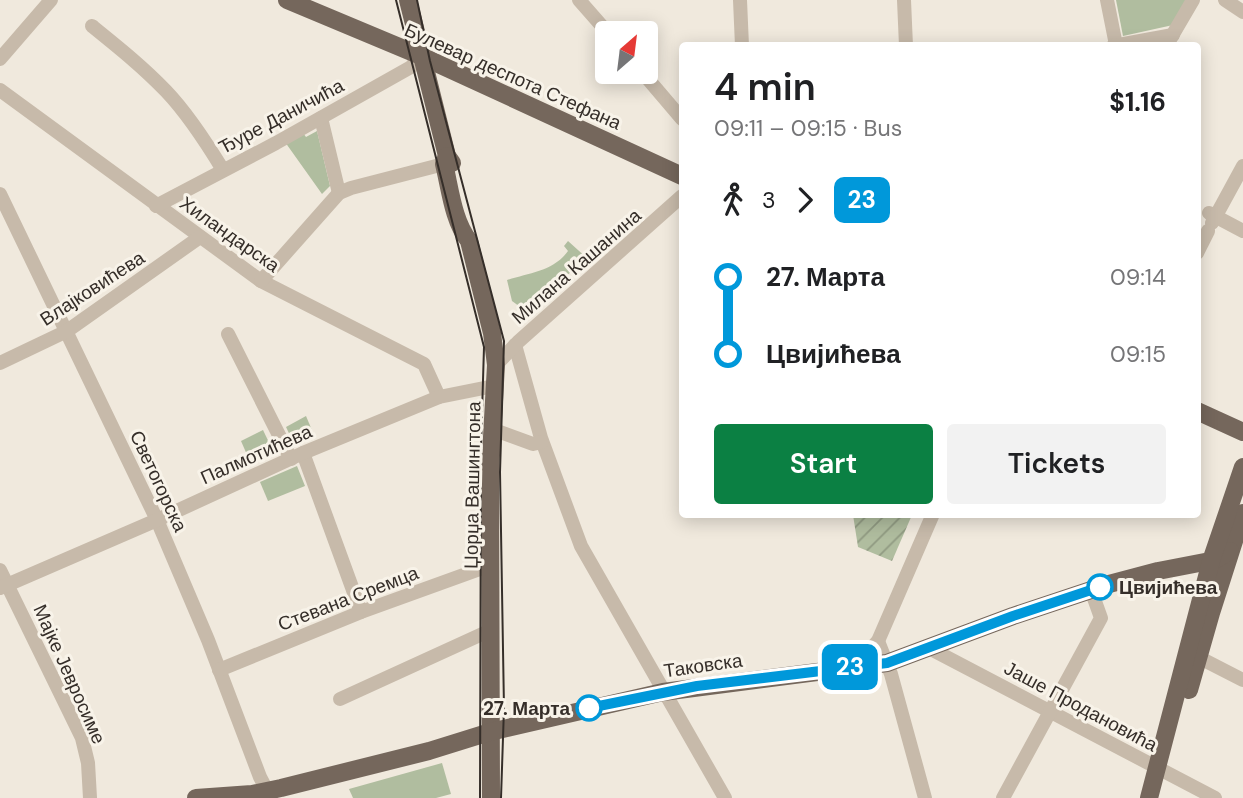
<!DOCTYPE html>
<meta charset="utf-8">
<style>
:root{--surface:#fff;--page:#f2f2f2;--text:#202124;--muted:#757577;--accent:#0b8043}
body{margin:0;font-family:"DM Sans",sans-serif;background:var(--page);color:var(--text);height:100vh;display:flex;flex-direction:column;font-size:26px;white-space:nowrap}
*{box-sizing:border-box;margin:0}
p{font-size:23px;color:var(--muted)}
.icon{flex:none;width:38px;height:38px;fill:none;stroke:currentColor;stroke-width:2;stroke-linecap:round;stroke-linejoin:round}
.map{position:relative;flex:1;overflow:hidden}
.details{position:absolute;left:679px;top:42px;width:522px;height:476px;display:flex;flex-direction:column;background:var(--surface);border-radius:7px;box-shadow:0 4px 18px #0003}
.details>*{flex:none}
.badge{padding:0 14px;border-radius:10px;font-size:24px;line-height:46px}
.needle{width:46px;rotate:28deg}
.controls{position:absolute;left:595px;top:21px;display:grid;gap:14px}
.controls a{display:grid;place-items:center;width:63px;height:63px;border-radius:7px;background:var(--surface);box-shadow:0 4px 18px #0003;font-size:35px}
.map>.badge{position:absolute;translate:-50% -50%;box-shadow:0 0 0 4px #fff}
.legs{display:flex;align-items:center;gap:10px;height:77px;padding:0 35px;font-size:23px}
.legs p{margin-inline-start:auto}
.headline{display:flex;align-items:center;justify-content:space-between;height:119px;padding:0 35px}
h1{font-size:38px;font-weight:600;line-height:52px}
.action{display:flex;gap:14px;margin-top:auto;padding:14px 35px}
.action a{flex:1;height:80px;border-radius:7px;background:var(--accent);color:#fff;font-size:28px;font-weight:600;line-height:80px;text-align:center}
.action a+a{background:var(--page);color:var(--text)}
ul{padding:0 35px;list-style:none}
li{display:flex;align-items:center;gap:24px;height:77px;font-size:26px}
li i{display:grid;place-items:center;width:10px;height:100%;margin:0 9px;background:currentColor}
li i::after{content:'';width:18px;height:18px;margin:-9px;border:5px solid;border-radius:50%;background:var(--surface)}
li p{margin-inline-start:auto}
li:first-child i{background:linear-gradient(#0000 50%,currentColor 0)}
li:last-child i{background:linear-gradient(currentColor 50%,#0000 0)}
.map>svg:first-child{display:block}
.park{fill:#b0bd9f}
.garden{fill:url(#garden-furrows)}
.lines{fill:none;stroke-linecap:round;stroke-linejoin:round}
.minor{stroke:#c7baaa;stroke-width:14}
.major{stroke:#75675c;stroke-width:18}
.tram{stroke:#352e29;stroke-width:2}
.line-1-casing{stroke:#fff;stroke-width:16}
.line-1{stroke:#0098da;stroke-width:10}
.stop-1-dot{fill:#fff;stroke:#0098da;stroke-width:3.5}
.labels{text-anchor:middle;stroke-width:6;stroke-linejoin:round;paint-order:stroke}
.street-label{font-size:19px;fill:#352e29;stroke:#f8f3e9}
.stop-label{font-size:19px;font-weight:bold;fill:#352e29;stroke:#f8f3e9;text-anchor:start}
</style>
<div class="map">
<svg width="1243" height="798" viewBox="0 0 1243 798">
<defs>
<pattern id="garden-furrows" width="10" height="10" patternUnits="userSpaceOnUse" patternTransform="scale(1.75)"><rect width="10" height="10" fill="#b0bd9f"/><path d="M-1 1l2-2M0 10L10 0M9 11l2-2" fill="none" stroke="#909a82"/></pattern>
</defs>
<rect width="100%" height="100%" fill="#f0e9dd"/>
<g class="park">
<path d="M1116 0H1186L1173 25 1123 36Z"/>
<path d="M317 131 330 186 322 194 285 142 303 133 306 137Z"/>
<path d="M568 241 588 259 523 309 512 301 507 280C529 273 554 271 568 251L564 246Z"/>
<path d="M306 416 314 435 294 444 286 427Z"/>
<path d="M263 430 274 453 251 464 241 441Z"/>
<path d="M297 466 305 486 268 501 260 482Z"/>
<path d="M442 763 451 794 436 798H353L349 789Z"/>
</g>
<path class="garden" d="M853 515H912L892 561 858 547Z"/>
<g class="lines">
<g class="minor">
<path d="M579 0 608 33"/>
<path d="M740 0 742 46"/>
<path d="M904 0 906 46"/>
<path d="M1107 0 1116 45"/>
<path d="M1225 0 1243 12"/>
<path d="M92 26C118 47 143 67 166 91 188 114 206 142 223 170"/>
<path d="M1169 41 1193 0"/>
<path d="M1113 46 1173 35"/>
<path d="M0 59 51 0"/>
<path d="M642 72 682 119"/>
<path d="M0 90 261 281 424 364 439 397"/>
<path d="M321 118 339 193"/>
<path d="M0 194 157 520 208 640 260 777 271 798"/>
<path d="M156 206 276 143 411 67 421 56"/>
<path d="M1209 213 1243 231"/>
<path d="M1212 223 1243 166"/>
<path d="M1197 253 1208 231"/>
<path d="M261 281 339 193 351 188 444 164"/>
<path d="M228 334 291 459"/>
<path d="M515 345 541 438 581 546 725 798"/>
<path d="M0 363 67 331 200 237"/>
<path d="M496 365 518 342 682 196"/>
<path d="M492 429 533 444 542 442"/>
<path d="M303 453 361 612"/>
<path d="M0 570 82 738 88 763 90 798"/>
<path d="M0 588 157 520 303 453 439 397 494 386"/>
<path d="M878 641 891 674 925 798"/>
<path d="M929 648 1215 798"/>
<path d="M1198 657 1243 680"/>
<path d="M847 667 862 659 878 641 933 514"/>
<path d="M219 670 361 612 491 565"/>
<path d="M340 699 491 630"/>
<path d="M1003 798 1101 618 1091 590"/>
</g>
<g class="major">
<path d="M287 0 421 56 682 176"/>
<path d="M408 0 447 156 452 163"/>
<path d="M447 156 444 164C450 188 453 221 469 241L492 333 496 365 490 473 491 798"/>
<path d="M1197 411 1243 432"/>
<path d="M1189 690 1211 613 1243 513"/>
<path d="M196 798 252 794 281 788 429 751 490 732 663 692 887 663 1013 616 1109 584 1158 571 1215 560 1230 551"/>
<path d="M1149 798 1211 561 1243 467"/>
</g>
<g class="tram">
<path d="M396 0 484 347 481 447 480 798"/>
<path d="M417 0 430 61 504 341 500 472 504 708 501 798"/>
</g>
</g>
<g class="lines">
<defs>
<path id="line-1" d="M589 708 697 686 887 663 1013 616 1100 587"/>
</defs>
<use href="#line-1" class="line-1-casing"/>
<use href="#line-1" class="line-1"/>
</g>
<g class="stop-1-dot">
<circle cx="1100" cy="587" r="12"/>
<circle cx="589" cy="708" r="12"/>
</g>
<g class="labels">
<g class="street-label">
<text transform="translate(513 76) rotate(24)" y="7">Булевар деспота Стефана</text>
<text transform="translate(281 116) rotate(-28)" y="7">Ђуре Даничића</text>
<text transform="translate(230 234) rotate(35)" y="7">Хиландарска</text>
<text transform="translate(576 266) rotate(-41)" y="7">Милана Кашанина</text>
<text transform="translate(92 288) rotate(-33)" y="7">Влајковићева</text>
<text transform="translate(256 454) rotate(-24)" y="7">Палмотићева</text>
<text transform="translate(159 481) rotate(65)" y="7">Светогорска</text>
<text transform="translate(472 485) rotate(-89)" y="7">Џорџа Вашингтона</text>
<text transform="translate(348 598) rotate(-21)" y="7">Стевана Сремца</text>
<text transform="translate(703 665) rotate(-8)" y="7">Таковска</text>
<text transform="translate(70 674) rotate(66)" y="7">Мајке Јевросиме</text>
<text transform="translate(1081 706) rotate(28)" y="7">Јаше Продановића</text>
</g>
<g class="stop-label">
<text x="1119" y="594">Цвијићева</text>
<text x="570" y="715" text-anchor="end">27. Марта</text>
</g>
</g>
</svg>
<div class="controls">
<a><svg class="needle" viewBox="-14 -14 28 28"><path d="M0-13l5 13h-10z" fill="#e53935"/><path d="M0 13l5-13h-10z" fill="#757577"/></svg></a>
</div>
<b class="badge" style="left:850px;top:667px;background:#0098da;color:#fff">23</b>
<section class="details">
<div class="headline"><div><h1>4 min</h1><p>09:11 – 09:15 · Bus</p></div><b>$1.16</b></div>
<div class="legs"><svg class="icon" aria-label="walk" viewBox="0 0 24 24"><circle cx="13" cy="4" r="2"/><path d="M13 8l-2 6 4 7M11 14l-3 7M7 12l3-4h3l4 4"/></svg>3<svg class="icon" aria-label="forward" viewBox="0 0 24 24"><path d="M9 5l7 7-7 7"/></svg><b class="badge" style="background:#0098da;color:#fff">23</b></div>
<ul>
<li><i style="color:#0098da"></i><b>27. Марта</b><p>09:14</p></li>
<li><i style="color:#0098da"></i><b>Цвијићева</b><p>09:15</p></li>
</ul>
<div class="action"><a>Start</a><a>Tickets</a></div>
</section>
</div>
